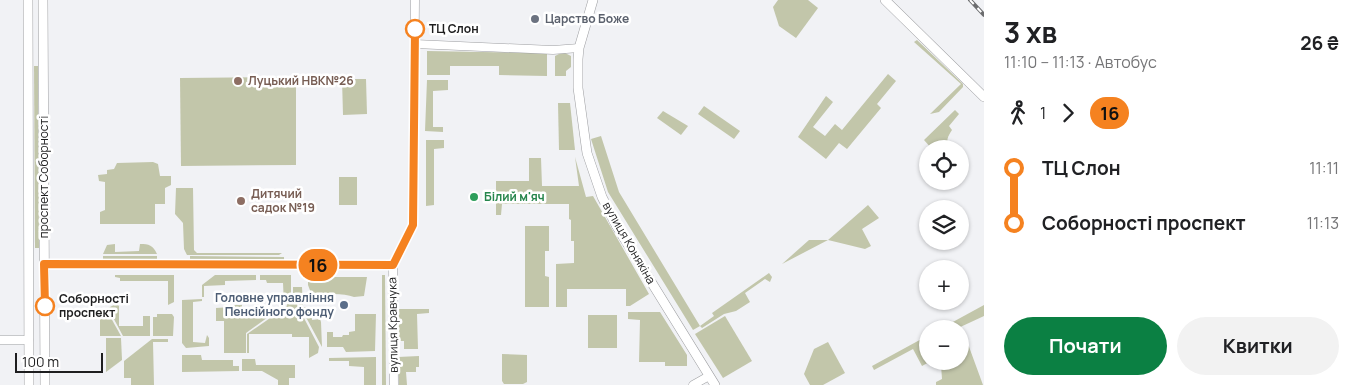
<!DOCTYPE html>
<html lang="uk">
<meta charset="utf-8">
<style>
:root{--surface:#fff;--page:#f2f2f2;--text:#202124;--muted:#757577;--accent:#0b8043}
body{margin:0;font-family:Manrope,sans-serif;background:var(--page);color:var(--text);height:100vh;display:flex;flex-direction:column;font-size:19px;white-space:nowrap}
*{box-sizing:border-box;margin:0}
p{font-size:16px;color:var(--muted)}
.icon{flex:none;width:28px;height:28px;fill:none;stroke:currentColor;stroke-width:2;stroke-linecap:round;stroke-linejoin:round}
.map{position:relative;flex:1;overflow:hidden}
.sheet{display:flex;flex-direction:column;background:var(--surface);width:375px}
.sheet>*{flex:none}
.badge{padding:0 10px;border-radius:16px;font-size:18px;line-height:32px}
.fabs{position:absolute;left:919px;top:140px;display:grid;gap:10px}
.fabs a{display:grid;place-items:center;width:50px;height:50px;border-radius:50%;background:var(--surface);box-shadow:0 1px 4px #0004;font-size:25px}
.scale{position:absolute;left:15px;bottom:12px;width:88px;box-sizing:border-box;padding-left:5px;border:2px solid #1e1e1f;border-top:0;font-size:14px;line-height:18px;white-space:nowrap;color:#1e1e1f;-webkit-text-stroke:4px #fff;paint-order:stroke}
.map>.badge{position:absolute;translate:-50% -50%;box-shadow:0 0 0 2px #fff}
.legs{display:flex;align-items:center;gap:8px;height:55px;padding:0 20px;font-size:16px}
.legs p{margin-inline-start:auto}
.summary{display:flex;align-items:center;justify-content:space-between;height:85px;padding:0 20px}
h1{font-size:28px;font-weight:700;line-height:38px}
.primary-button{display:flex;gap:10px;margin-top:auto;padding:10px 20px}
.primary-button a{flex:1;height:58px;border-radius:30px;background:var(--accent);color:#fff;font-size:20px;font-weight:700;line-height:58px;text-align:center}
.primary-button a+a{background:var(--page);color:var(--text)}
ul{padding:0 20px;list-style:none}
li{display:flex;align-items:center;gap:18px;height:55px;font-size:19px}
li i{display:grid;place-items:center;width:8px;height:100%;margin:0 6px;background:currentColor}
li i::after{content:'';width:12px;height:12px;margin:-6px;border:4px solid;border-radius:50%;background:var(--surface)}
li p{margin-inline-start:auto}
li:first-child i{background:linear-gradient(#0000 50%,currentColor 0)}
li:last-child i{background:linear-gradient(currentColor 50%,#0000 0)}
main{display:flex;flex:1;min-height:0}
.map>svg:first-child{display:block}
.green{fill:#c2c6aa}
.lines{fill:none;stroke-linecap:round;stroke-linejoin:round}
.minor-casing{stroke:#9e9fa2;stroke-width:9}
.major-casing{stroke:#9e9fa2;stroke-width:10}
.minor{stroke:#fff;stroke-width:8}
.major{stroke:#fff;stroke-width:9}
.rail-casing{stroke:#6c6d6f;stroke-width:4}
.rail{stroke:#fff;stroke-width:2;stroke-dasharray:5.5;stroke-linecap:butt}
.line-1-casing{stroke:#fff;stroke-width:11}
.line-1{stroke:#f58220;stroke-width:8}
.worship-dot{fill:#6b7280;stroke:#fff;stroke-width:2}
.stop-1-dot{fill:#fff;stroke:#f58220;stroke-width:2.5}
.education-dot{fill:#8d6e63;stroke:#fff;stroke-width:2}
.leisure-dot{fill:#2e9e5b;stroke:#fff;stroke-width:2}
.service-dot{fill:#5c6f8a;stroke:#fff;stroke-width:2}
.labels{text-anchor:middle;stroke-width:5;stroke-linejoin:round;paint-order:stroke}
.worship-label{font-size:12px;font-weight:bold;fill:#5b616d;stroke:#fff;text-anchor:start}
.stop-label{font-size:12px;font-weight:bold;fill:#1e1e1f;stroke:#fff;text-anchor:start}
.education-label{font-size:12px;font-weight:bold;fill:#785e54;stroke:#fff;text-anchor:start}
.street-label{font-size:12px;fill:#1e1e1f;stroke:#fff}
.leisure-label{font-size:12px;font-weight:bold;fill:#27864d;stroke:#fff;text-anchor:start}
.service-label{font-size:12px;font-weight:bold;fill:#4e5e75;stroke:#fff;text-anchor:end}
</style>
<main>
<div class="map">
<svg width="984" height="385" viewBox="0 0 984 385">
<rect width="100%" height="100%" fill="#f1f2f5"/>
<g class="green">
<path d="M778 0H808L818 8 796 38 779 26 773 7Z"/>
<path d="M917 40 963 84V87L939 112 930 114 961 84 914 42Z"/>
<path d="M427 51 547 53V76L499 75V66H450V75H427Z"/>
<path d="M563 52 571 56V67L566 71V76H555V56Z"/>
<path d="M34 66H38L39 248H35Z"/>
<path d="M888 74 896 81 877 104 881 108 847 149 839 143 826 159 798 137 826 96 833 102 813 127 825 136 835 124 842 130Z"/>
<path d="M296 77V165L181 166 180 78Z"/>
<path d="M342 79H366L367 114 343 115Z"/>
<path d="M427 80H448V90L433 91V127H443V132L425 131Z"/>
<path d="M558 103H570L575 150H559Z"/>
<path d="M704 106 740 131 734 139 698 114Z"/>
<path d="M955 110 959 114 949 126 952 130C948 136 945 141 950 149H932L924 140Z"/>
<path d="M663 111 688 126 681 135 657 118Z"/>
<path d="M601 136 619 192 700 326 714 316 712 313 769 273 772 277 770 282 765 279 745 293 750 302 736 311 724 314 702 328 700 326 693 330 608 192 591 139Z"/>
<path d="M426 140H444V148L434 149V205L426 206Z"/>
<path d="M575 157 586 197 593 196 649 294 630 306H626V289H567V307H556V264L574 263V241H571V220L569 219V204H502L501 215H496V181H529V158H541L542 186H579Z"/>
<path d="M153 162 158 164 160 176H171V185L165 188V204H155V224H100V212L105 210V182L99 181 98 175 107 174V170L114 169 117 163Z"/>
<rect x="339" y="177" width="18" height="28"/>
<path d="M176 188H193L194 250 197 253H282L279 255H187L184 249 183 223 175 214Z"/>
<path d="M868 205 879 218 862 229 871 246 865 249 828 240 782 264 809 240H828Z"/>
<path d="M525 226H549V251H545V276L549 277V307H525Z"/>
<path d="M115 244V252L139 251 140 244C149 244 153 245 157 254H103L107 245Z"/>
<rect x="103" y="256" width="54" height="5"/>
<path d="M190 256 284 257V262L190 261Z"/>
<path d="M115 275H174V302L168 305V281H120V278L115 277Z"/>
<path d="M215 275H256V280L225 281V285L204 286V297H202V285Z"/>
<path d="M260 275H291V293L284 305 283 283H267L266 280H260Z"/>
<path d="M382 275H385L386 385H382Z"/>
<path d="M308 277H367L364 296 354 297C344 293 323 294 311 293L308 285Z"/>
<path d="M293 287H302L303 307H311L312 320 320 319 321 322 322 347 293 293Z"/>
<path d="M292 295 319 347 318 353 309 358V337H292V334H249V353H247V334L286 307Z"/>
<path d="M202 299V301L193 302V342L205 343 207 335 209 338V346L186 348 182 343V300Z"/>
<path d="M116 304 119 306V326H143V316H150V336H123L108 308Z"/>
<path d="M232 305H242V309L282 307 246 333V353H224V321H216V308L231 307Z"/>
<path d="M984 305V316L956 329H940Z"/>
<path d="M106 309 121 336H100V314Z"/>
<path d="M397 309H429V313L417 314 418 349H404V341H398Z"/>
<path d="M628 312H660L687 355V366H665V362H639L640 320 628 319Z"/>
<path d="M157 314H172L174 317 173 336H153V317H157Z"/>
<path d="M355 314H376L375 351 346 352 343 347H327V332H333V337H342L343 335H349V332L355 331Z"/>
<rect x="588" y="315" width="29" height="33"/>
<path d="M725 316 752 361 723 378 695 334Z"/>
<path d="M927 336 928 361H931L922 366 913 349 874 370 872 366Z"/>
<path d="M106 338H121L122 360 106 372Z"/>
<path d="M152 339H168V342H153L154 385H131V378H124V361Z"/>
<path d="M828 342 845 373 823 385H810L804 374 814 349Z"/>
<path d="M968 344 983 385H936V382L942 379 941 365 944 361H960V345Z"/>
<path d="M502 354 527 355V382L523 384H504L502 381Z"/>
<path d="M182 355H201L202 360H233V366H239V371L182 372Z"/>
<path d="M419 356V367H416V372H406L407 385H399L398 357Z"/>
<path d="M376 357V385H364V367L349 366V361H329V358Z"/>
<path d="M242 359H255L256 365H295V378H289V385H278V380L262 371H242Z"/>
</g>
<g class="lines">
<defs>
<g id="minor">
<path d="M415 44 553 50 579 48"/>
<path d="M44 264 393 265"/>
<path d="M0 340H29"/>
<path d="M394 385 393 265 413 225 415 0"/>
<path d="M693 385 709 376"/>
</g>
<g id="major">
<path d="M28 0 29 385"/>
<path d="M43 0 45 385"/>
<path d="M593 0 579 48 578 59V88L587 153 602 197 616 225 715 385"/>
<path d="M885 0 984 97"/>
</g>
</defs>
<use href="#minor" class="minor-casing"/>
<use href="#major" class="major-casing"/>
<use href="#minor" class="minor"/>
<use href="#major" class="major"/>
<defs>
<path id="rail" d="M970 0 984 15"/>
</defs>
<use href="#rail" class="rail-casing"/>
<use href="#rail" class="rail"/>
</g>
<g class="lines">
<defs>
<path id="line-1" d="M45 306 44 264 393 265 413 225 415 29"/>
</defs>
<use href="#line-1" class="line-1-casing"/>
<use href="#line-1" class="line-1"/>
</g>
<circle class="worship-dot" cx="535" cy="19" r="5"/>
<g class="stop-1-dot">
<circle cx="415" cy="29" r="9"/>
<circle cx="45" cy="306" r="9"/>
</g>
<g class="education-dot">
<circle cx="238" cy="81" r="5"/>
<circle cx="241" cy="201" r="5"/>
</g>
<circle class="leisure-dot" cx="474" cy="197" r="5"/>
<circle class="service-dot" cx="344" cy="305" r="5"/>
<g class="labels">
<g class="worship-label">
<text x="545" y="23">Царство Боже</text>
</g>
<g class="stop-label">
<text x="429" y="33">ТЦ Слон</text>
<text x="59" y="303">Соборності<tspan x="59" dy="14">проспект</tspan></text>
</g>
<g class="education-label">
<text x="248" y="85">Луцький НВК№26</text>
<text x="251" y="198">Дитячий<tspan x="251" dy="14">садок №19</tspan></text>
</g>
<g class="street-label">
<text transform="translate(44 177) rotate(-90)" y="4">проспект Соборності</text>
<text transform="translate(629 243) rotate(60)" y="4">вулиця Конякіна</text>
<text transform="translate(393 325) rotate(-91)" y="4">вулиця Кравчука</text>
</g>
<g class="leisure-label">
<text x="484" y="201">Білий м'яч</text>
</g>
<g class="service-label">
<text x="334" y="302">Головне управління<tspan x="334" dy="14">Пенсійного фонду</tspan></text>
</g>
</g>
</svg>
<div class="fabs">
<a><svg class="icon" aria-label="locate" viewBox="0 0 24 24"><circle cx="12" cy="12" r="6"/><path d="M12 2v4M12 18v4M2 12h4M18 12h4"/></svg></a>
<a><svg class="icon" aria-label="layers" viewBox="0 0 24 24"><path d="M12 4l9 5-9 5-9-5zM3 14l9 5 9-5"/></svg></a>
<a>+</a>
<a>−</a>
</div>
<div class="scale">100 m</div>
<b class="badge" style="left:318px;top:265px;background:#f58220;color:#111">16</b>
</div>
<section class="sheet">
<div class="summary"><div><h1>3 хв</h1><p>11:10 – 11:13 · Автобус</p></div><b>26 ₴</b></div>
<div class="legs"><svg class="icon" aria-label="walk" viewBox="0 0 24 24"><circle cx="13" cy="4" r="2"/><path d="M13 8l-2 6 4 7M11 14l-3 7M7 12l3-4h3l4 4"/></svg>1<svg class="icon" aria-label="forward" viewBox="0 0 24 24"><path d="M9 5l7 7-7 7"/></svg><b class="badge" style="background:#f58220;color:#111">16</b></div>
<ul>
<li><i style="color:#f58220"></i><b>ТЦ Слон</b><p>11:11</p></li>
<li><i style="color:#f58220"></i><b>Соборності проспект</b><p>11:13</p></li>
</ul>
<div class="primary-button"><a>Почати</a><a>Квитки</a></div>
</section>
</main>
